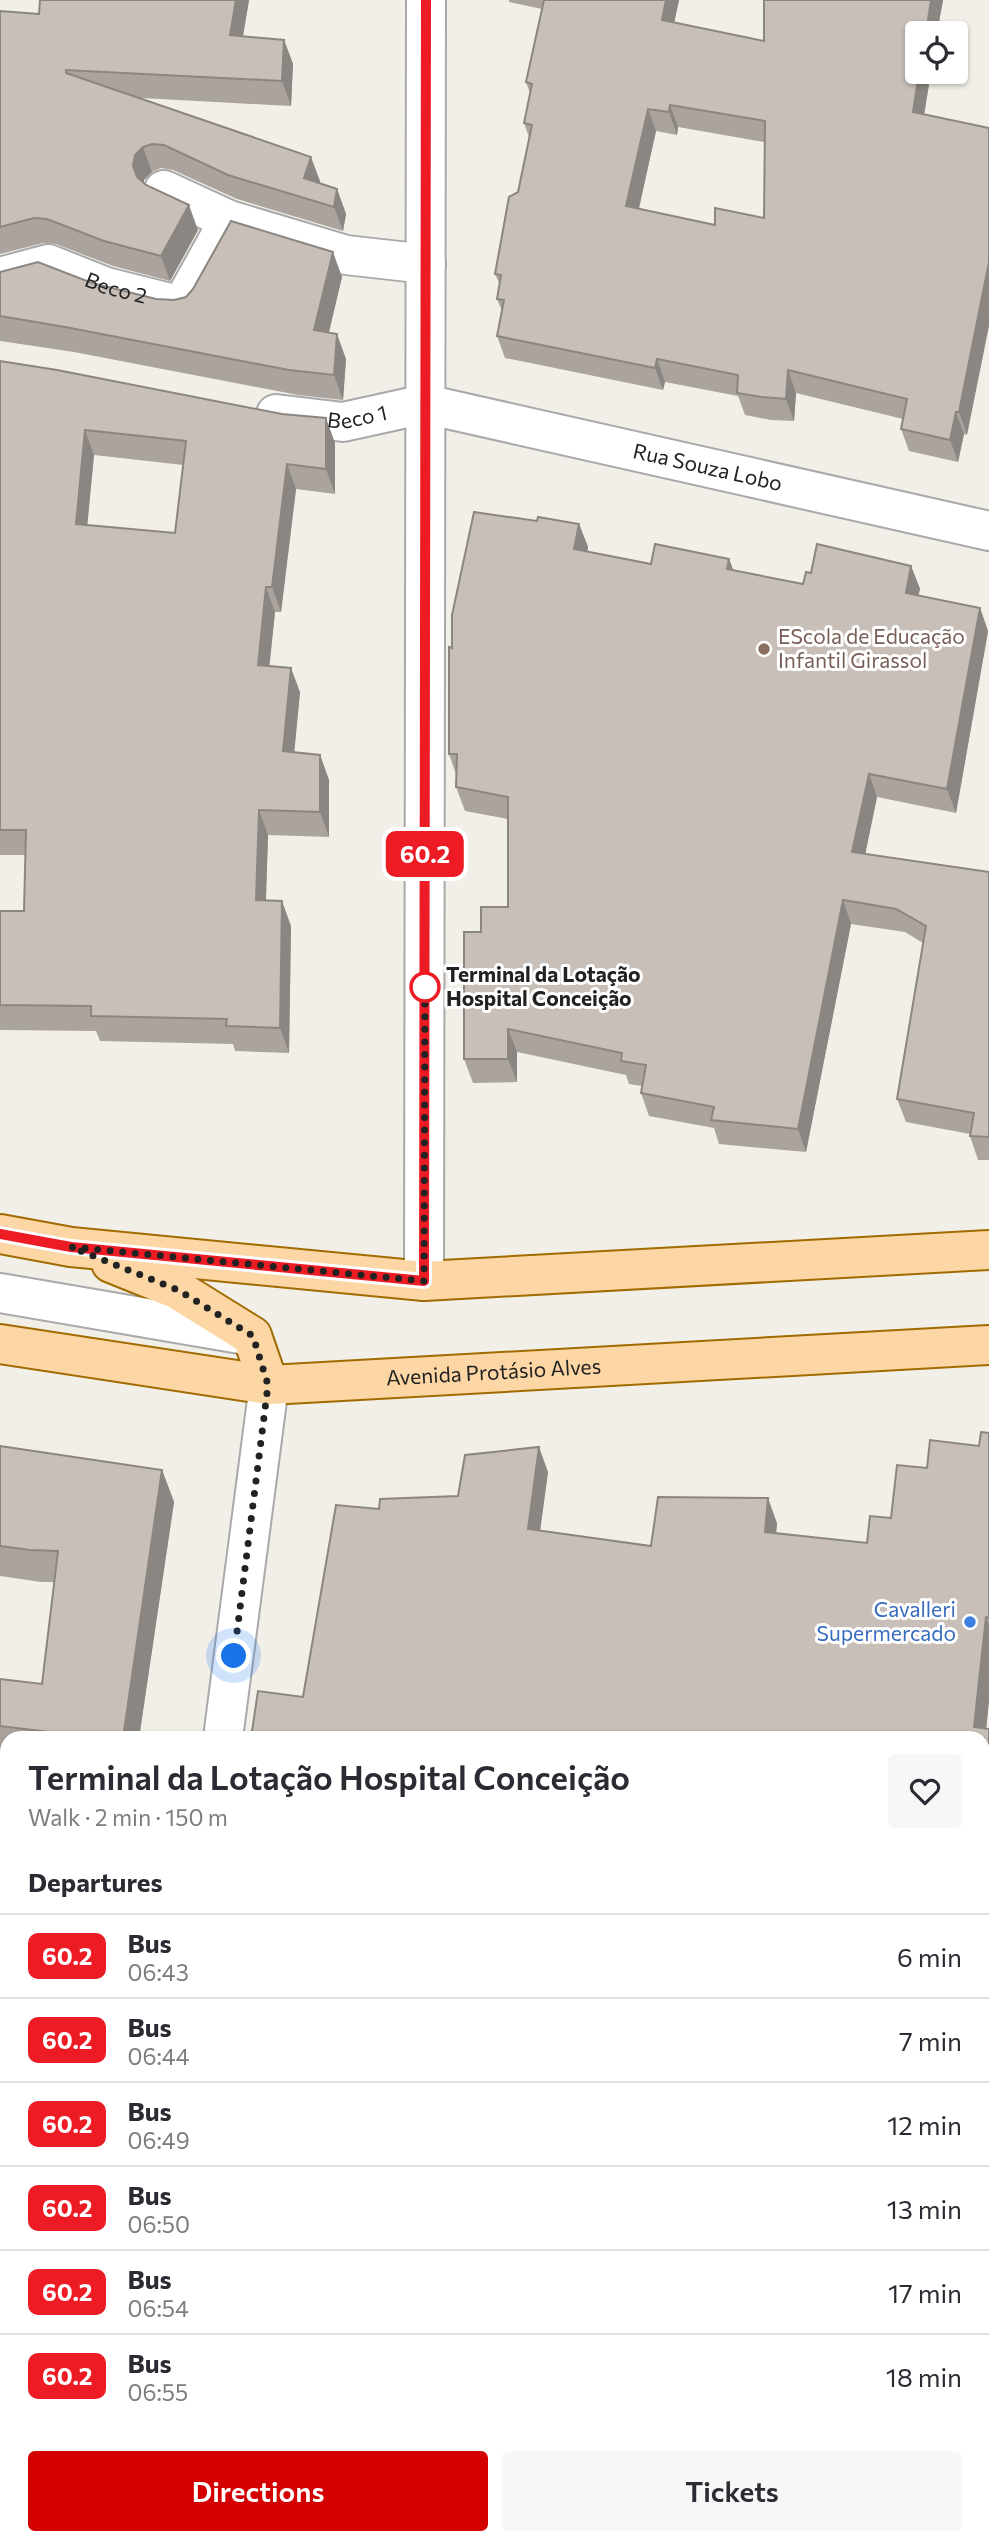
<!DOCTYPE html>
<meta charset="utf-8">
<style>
:root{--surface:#fff;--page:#f7f7f7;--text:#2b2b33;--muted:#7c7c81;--line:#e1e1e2;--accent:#d40000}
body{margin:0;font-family:Commissioner,sans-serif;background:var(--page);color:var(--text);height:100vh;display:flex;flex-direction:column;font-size:26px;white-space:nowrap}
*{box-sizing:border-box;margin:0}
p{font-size:23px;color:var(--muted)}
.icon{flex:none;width:38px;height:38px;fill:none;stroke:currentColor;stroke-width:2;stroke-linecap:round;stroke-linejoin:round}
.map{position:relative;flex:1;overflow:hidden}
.side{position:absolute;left:0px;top:1731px;width:990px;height:814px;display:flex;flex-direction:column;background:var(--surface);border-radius:21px 21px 0 0;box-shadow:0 2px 5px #0004}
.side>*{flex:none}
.badge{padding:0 14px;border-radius:10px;font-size:24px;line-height:46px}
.controls{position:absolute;left:905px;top:21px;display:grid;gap:14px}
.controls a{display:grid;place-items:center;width:63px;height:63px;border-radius:7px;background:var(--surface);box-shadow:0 2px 5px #0004;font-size:35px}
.you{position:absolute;width:35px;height:35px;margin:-18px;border:5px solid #fff;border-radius:50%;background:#1a73e8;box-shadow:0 0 0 10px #1a73e833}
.map>.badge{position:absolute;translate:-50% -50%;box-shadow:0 0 0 4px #fff}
h2{padding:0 28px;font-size:26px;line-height:63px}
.round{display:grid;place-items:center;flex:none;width:74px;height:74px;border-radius:7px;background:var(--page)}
.head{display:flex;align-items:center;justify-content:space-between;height:119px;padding:0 28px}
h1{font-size:33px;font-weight:600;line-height:52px}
.cta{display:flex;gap:14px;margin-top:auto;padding:14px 28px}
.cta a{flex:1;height:80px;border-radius:7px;background:var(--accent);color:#fff;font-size:28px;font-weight:600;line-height:80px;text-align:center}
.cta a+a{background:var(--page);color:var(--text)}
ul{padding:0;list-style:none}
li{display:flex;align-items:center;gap:21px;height:84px;padding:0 28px;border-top:2px solid var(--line)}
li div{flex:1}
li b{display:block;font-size:26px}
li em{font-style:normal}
li .badge{min-width:77px;font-weight:700;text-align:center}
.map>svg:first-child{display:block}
.pitch{fill:#88e0be}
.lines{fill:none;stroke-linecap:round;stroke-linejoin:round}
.minor-casing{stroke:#a9a9a9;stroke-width:42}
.major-casing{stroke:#a06b00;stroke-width:42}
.minor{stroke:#fff;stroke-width:38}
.major{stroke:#fcd6a4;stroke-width:38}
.wall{fill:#aba49e;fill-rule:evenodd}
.shaded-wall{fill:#8b8681}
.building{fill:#c7bfb8;stroke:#8b8681;stroke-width:2;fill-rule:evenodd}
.line-casing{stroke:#fff;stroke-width:16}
.line{stroke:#ed1c24;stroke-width:10}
.walk{stroke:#222;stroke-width:7;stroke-dasharray:0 12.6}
.education-dot{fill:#8d6e63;stroke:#fff;stroke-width:2.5}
.stop-dot{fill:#fff;stroke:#ed1c24;stroke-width:3.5}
.shop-dot{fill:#3f7fe0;stroke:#fff;stroke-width:2.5}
.labels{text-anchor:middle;stroke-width:6;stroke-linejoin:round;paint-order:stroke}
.street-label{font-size:21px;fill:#222;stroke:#fff}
.education-label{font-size:21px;fill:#785e54;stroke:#fff;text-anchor:start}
.stop-label{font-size:21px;font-weight:bold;fill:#222;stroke:#fff;text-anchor:start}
.shop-label{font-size:21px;fill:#366cbe;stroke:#fff;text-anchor:end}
</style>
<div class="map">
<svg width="989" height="2543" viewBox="0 0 989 2543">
<rect width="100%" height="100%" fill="#f2efe9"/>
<path class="pitch" d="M0 2455 7 2456V2538H26V2543H0Z"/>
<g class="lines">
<defs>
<g id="minor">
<path d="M164 190 229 220 346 255 426 264"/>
<path id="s1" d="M0 277 48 264 106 287 170 303H183L229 220"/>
<path id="s2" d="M276 414 343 422 425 404 989 531"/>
<path d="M424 1281 426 0"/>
<path d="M0 1293 252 1336"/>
<path d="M223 1738 269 1385"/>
<path d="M0 1821 7 1822"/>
<path d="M984 1957 989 1958"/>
<path d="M104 2543 105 2538"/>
</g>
<g id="major">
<path d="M0 1234 71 1247 424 1281 989 1250"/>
<path d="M111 1263 178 1290 252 1336 269 1385"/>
<path id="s3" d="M0 1344 269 1385 989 1345"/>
</g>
</defs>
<use href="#minor" class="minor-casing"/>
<use href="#major" class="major-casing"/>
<use href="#minor" class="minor"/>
<use href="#major" class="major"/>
</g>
<g class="wall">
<path d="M40 0H249L243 36 284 40 293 64 291 106 141 98 320 181V183L337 189 346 214 343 231 237 199 173 170 161 168 152 172 144 180V183L198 230 170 281 113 266 56 244 43 243 0 254V11L39 14Z"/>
<path d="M509 0H679L674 22 764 41V0H943L937 33H917V72H931L924 114 967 435 964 434 958 462 909 451 901 429 903 419 796 393 794 421 771 420 745 415 738 396 665 382 663 390 505 358 497 336 502 311 497 299 500 285 495 274 518 192 529 137 524 123 530 93 526 82 542 9 509 2ZM678 127 764 142V218L715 225 639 209 656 131 677 135Z"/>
<path d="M0 272 92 283 156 299 174 300 342 277 329 333 346 359 343 400 298 395 74 352 0 341Z"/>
<path d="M0 361 335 443V494L296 489 281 612H275L269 666 300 692 294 752 320 755 329 780V837L268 835 266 900 291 926 289 1053 235 1051 233 1044 100 1041 96 1031 0 1030V911H24L25 855H0ZM94 455 183 465 175 533 87 525Z"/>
<path d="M537 521 579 524 588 547 587 552 651 564 729 559 733 570 803 584 811 573 911 566 920 589 918 596 980 608 988 631 956 813 877 797 865 854 989 872V1160H978L970 1136V1134L906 1122 897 1099 923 943 905 932 851 924 806 1152 719 1144 714 1128 649 1116 641 1093 642 1086 629 1084 626 1075 517 1052V1082L473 1083 464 1059 481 932 508 907V819L465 811 456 787V774L449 754 452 648Z"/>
<path d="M989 1433V1700L986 1729H989V1895L984 1894V1738L303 1697 379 1509 458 1496 548 1472 540 1530 651 1546 777 1523 776 1533 867 1543 891 1518 927 1468 979 1446Z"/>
<path d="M0 1446 162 1470 174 1502 139 1738H7V1757L0 1756V1679L42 1684 54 1582H41L0 1576Z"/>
<path d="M0 1922H7V2436L0 2435Z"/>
<path d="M984 2024 989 2025V2108L984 2107Z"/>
</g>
<g class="shaded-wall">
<path d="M236 0H249L239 59 230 35Z"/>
<path d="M666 0H679L670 42 662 20Z"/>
<path d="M931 0H943L937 33H926Z"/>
<path d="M284 40 293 64 291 106 282 81Z"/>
<path d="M919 72H931L921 134 913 112Z"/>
<path d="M670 105 678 127 677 135 669 112Z"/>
<path d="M648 109 656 131 634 229 626 206Z"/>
<path d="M143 147 152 172 144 180 142 191 133 166 135 155Z"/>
<path d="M311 157 320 181 314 200 304 178Z"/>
<path d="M337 189 346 214 343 231 334 207Z"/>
<path d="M189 205 198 230 170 281 161 256Z"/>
<path d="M333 252 342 277 323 355 314 330Z"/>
<path d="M989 262V326L967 435 959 412Z"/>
<path d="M337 334 346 359 343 400 334 375Z"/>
<path d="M657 359 665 382 663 390 655 368Z"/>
<path d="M788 370 796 393 794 421 786 399Z"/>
<path d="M956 412 964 434 958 462 950 440Z"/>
<path d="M326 418 335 443V494L326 469Z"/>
<path d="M85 430 94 455 85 549 76 524Z"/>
<path d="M287 464 296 489 281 612 272 587Z"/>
<path d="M579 524 588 547 583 573 574 549Z"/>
<path d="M729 559 738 582 727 569Z"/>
<path d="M911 566 920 589 914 616 906 593Z"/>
<path d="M266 587 275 612 267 690 258 665Z"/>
<path d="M980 608 988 631 956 813 947 789Z"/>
<path d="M291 668 300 692 292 776 283 751Z"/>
<path d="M320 755 329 780V837L320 812Z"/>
<path d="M869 774 877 797 861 875 852 852Z"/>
<path d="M259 810 268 835 265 924 256 900Z"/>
<path d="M843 900 851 924 806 1152 798 1129Z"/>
<path d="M282 901 291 926 289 1053 280 1028Z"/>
<path d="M508 1029 517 1052V1082L508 1059Z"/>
<path d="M539 1447 548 1472 537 1554 528 1529Z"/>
<path d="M162 1470 174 1502 139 1738H123Z"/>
<path d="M768 1498 777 1523 774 1557 765 1532Z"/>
<path d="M986 1617 989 1625V1700L984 1752 974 1727Z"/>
<path d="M989 2054V2094L985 2083Z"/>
<path d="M395 2538H406V2543H394Z"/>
<path d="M568 2538H574L576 2543H567Z"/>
<path d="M912 2538H923V2543H911Z"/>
</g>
<g class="building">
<path d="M40 0H236L230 35 284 40 282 81 66 70V73L311 157 304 178 337 189 334 207 228 175 164 145 152 144 143 147 135 155 133 166 137 177 146 185 189 205 161 256 104 241 47 219 34 218 0 227V11L39 14Z"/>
<path d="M544 0H666L662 20 764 41V0H931L926 33H917V72H919L913 112 989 128V262L959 412H956L950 440 901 429 907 399 788 370 786 399 762 397 737 393 738 375 657 359 655 368 497 336 504 300 497 299 501 275 495 274 509 197 518 192 532 125 524 123 532 84 526 82ZM670 105 765 121 764 218 715 208V225L626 206 648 109 669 112Z"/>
<path d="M231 221 333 252 314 330 337 334 334 375 289 370 65 327 0 316V272L38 262 92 283 156 299 174 300 186 297 193 289Z"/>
<path d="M0 361 57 370 282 414 326 418V469L287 464 272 587H266L258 665 291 668 283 751 320 755V812L259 810 256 900 282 901 280 1028 226 1026 227 1019 91 1016V1006L0 1005V911H24L26 830H0ZM85 430 186 441 175 533 76 524Z"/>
<path d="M474 512 537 521 538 517 579 524 574 549 651 564 655 544 729 559 727 569 803 584 806 572 811 573 817 544 911 566 906 593 980 608 947 789 869 774 852 852 989 872V1137L970 1136 974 1113 897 1099 926 926 896 909 843 900 798 1129 711 1120 714 1107 641 1093 646 1065 621 1061 622 1053 508 1029V1059H464V932H481V907H508V797L456 787 457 754H449V647L452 648V615Z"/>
<path d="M981 1432 989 1433V1618L986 1617 974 1727 989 1729V1878L984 1877V1738H251L258 1691 303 1697 336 1505 379 1509 380 1499 458 1496 465 1455 539 1447 528 1529 651 1546 658 1497 768 1498 765 1532 867 1543 870 1516 891 1518 897 1465 927 1468 930 1440 979 1446Z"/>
<path d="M0 1446 162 1470 123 1738H98L0 1726V1679L42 1684 58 1551 30 1550 0 1546Z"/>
<path d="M0 1922H7V2408L0 2407Z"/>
<path d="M984 2024 989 2025V2054L985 2083H984Z"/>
<path d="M187 2538H395L394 2543H187Z"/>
<path d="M496 2538H568L567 2543H495Z"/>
<path d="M687 2538H912L911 2543H687Z"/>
</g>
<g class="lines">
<defs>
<path id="line" d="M0 1234 71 1247 424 1281 426 0"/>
</defs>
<use href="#line" class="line-casing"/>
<use href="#line" class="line"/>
<path class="walk" d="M234 1656 268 1385 253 1336 178 1290 71 1247 424 1281 425 987"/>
</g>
<circle class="education-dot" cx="764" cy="649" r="7"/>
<circle class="stop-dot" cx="425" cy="987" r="14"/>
<circle class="shop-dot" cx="970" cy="1622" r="7"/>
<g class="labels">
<g class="street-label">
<text dy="7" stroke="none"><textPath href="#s1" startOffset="122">Beco 2</textPath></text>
<text dy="7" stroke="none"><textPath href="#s2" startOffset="82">Beco 1</textPath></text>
<text dy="7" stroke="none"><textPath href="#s2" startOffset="441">Rua Souza Lobo</textPath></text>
<text dy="7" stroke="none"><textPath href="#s3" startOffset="497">Avenida Protásio Alves</textPath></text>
</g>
<g class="education-label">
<text x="778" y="644">EScola de Educação<tspan x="778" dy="24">Infantil Girassol</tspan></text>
</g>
<g class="stop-label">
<text x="446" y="982">Terminal da Lotação<tspan x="446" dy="24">Hospital Conceição</tspan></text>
</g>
<g class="shop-label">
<text x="956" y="1617">Cavalleri<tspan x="956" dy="24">Supermercado</tspan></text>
</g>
</g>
</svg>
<div class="controls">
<a><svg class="icon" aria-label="locate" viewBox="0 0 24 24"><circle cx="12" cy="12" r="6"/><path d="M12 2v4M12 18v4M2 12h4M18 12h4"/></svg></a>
</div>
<div class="you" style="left:234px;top:1656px"></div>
<b class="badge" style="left:425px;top:854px;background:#ed1c24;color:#fff">60.2</b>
<section class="side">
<div class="head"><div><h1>Terminal da Lotação Hospital Conceição</h1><p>Walk · 2 min · 150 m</p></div><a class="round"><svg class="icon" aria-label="heart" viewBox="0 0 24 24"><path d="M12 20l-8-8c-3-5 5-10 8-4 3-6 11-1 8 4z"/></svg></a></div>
<h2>Departures</h2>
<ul>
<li><span class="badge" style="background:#ed1c24;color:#fff">60.2</span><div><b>Bus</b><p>06:43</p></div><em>6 min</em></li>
<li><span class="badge" style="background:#ed1c24;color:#fff">60.2</span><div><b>Bus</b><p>06:44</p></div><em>7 min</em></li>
<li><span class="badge" style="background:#ed1c24;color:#fff">60.2</span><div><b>Bus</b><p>06:49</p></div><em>12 min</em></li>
<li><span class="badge" style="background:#ed1c24;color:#fff">60.2</span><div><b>Bus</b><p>06:50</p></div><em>13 min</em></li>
<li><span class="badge" style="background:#ed1c24;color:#fff">60.2</span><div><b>Bus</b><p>06:54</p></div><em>17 min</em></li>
<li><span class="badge" style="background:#ed1c24;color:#fff">60.2</span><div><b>Bus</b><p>06:55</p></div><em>18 min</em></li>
</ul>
<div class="cta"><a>Directions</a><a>Tickets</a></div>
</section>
</div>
